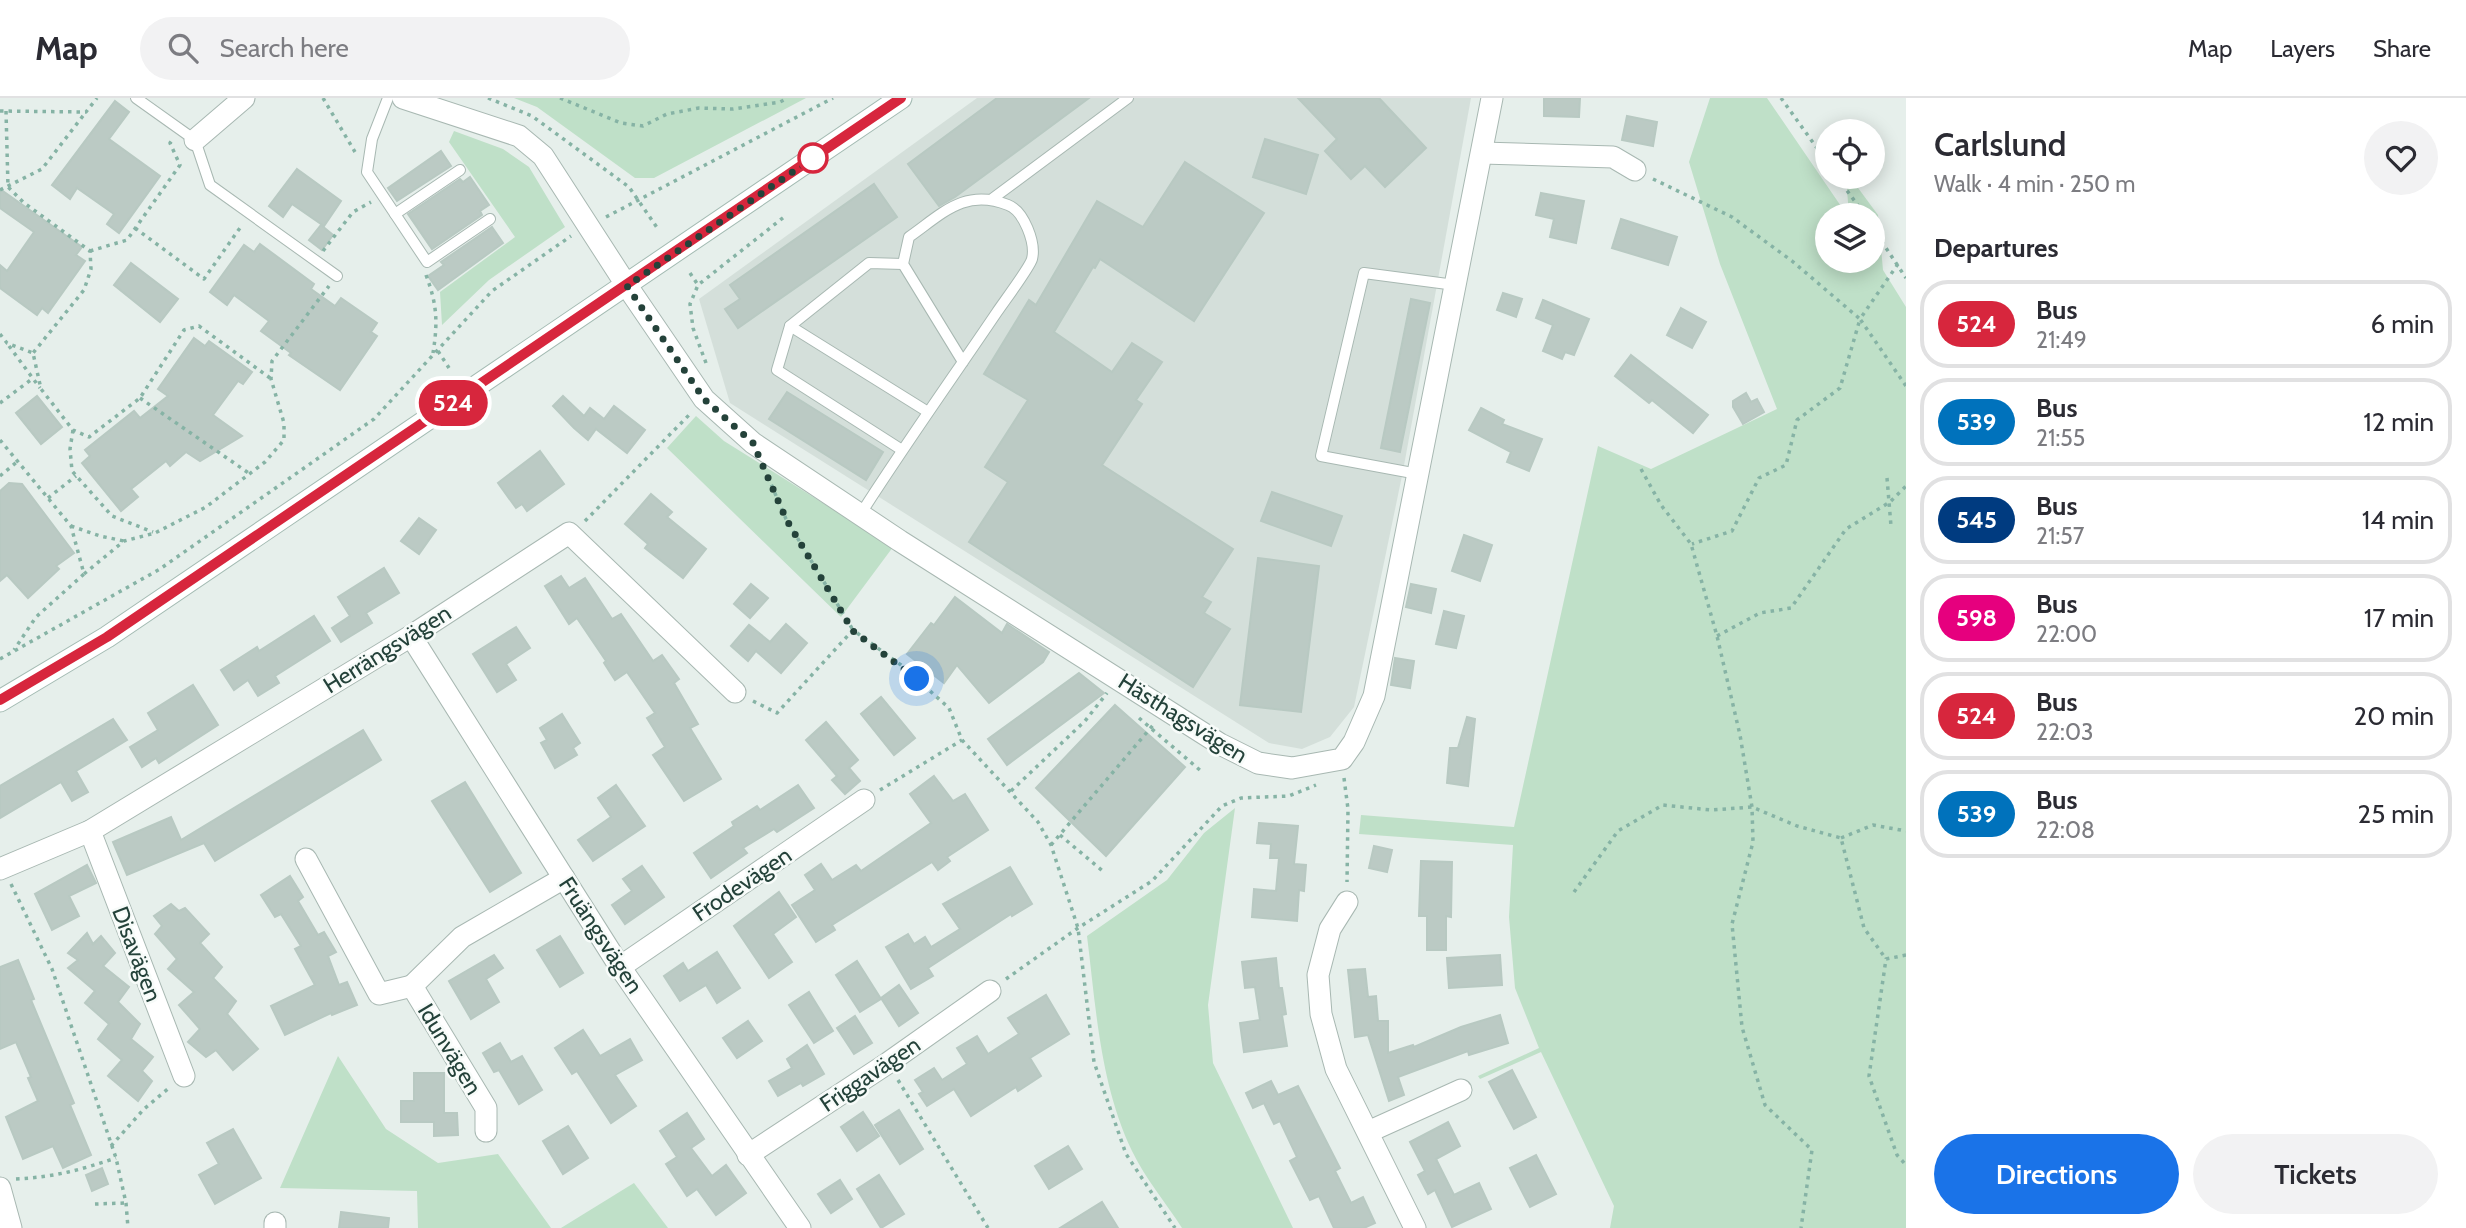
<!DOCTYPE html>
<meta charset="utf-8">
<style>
:root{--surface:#fff;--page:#f2f2f3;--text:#2b2b33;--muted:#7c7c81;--line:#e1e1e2;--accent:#1a73e8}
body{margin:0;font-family:Cabin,sans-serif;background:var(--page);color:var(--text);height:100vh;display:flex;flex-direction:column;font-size:26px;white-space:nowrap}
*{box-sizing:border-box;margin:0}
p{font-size:23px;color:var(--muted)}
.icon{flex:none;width:38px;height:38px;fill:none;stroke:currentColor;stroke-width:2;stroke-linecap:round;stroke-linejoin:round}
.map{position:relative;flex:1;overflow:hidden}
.panel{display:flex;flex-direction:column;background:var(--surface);width:560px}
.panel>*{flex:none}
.badge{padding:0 14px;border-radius:23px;font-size:24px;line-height:46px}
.buttons{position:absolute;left:1815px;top:21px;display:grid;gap:14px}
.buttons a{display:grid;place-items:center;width:70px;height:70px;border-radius:50%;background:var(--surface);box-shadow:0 4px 18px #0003;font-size:35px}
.you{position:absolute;width:35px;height:35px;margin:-18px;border:5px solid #fff;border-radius:50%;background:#1a73e8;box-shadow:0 0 0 10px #1a73e833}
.map>.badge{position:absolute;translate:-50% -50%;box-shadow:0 0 0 4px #fff}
h2{padding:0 28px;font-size:26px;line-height:63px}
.round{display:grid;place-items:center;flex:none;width:74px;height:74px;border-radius:37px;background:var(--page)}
.headline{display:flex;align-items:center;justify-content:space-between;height:119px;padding:0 28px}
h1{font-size:33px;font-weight:600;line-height:52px}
.primary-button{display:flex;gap:14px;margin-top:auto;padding:14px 28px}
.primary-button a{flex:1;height:80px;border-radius:42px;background:var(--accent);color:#fff;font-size:28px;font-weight:600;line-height:80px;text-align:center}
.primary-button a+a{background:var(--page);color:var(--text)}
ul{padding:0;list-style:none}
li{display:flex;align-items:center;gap:21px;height:88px;margin:0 14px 10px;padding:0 14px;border:4px solid var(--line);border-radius:28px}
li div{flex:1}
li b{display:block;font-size:26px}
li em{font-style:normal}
li .badge{min-width:77px;font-weight:700;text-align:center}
header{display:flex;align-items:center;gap:42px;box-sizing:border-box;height:98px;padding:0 35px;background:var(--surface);border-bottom:2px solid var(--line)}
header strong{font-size:33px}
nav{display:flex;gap:38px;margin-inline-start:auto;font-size:24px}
.search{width:490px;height:63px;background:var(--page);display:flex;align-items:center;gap:18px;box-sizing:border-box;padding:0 24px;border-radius:38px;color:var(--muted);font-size:26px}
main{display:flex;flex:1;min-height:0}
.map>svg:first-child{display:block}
.built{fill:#d4dfda}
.green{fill:#bfe0c8}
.building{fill:#bbcac4;stroke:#b8c9c2;stroke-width:2}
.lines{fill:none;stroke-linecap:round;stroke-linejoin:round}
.service-casing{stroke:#a8b8b2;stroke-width:12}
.minor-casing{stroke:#a8b8b2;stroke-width:23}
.secondary-casing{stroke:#a4bbb3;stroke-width:23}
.path{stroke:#86b3a5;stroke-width:3.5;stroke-dasharray:3.5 5;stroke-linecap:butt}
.service{stroke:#fff;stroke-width:10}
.minor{stroke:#fff;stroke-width:21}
.secondary{stroke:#fff;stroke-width:21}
.line-casing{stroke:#fff;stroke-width:16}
.line{stroke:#d7263d;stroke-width:10}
.walk{stroke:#24423a;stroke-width:7;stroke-dasharray:0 12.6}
.stop-dot{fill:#fff;stroke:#d7263d;stroke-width:3.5}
.labels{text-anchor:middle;stroke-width:5;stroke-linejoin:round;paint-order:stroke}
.street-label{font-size:23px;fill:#24423a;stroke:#f7fbf9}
</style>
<header>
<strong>Map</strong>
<div class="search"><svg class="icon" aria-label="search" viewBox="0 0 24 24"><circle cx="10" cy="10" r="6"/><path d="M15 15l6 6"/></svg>Search here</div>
<nav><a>Map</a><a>Layers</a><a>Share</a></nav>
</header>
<main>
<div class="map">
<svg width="1906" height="1130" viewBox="0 0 1906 1130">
<rect width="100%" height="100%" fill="#e6efeb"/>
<path class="built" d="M977 0H1471L1403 373 1354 609 1330 639 1302 651 1269 645 730 305 699 201Z"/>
<g class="green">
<path d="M514 0H806L654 80H635L537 9Z"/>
<path d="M1710 0H1767L1847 117H1827V163H1872V117H1849L1846 79H1850L1878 117 1883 172 1906 209V1130H1610L1614 1108 1541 954 1480 981 1478 978 1539 950 1515 890 1509 819 1513 747 1359 736 1361 717 1514 729 1598 348 1651 371 1777 311 1720 166 1689 64Z"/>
<path d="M454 33 503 51 529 69 565 129 489 182 442 227 440 194 515 139 449 44Z"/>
<path d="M696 318 724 343 893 449 841 519 667 350Z"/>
<path d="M1235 710 1208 907 1213 965 1293 1130H1182C1166 1105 1145 1080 1132 1053 1100 986 1096 910 1087 838L1167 782 1204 735Z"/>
<path d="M338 958 386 1031 438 1065 498 1056 551 1130H418L417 1093 280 1090Z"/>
<path d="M634 1085 668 1130H561Z"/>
</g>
<g class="building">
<path d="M997 0H1089L955 99 939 108 908 66Z"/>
<path d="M1298 0H1379L1426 50 1385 89 1365 68 1351 81 1325 53 1337 41Z"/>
<path d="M1544 0H1580L1579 19 1544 18Z"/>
<path d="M115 3 129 14 109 41 160 78 119 135 107 126 114 116 77 90 70 101 52 87Z"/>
<path d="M1627 18 1657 24 1653 48 1622 42Z"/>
<path d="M1265 41 1318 57 1306 96 1253 79Z"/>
<path d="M441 53 451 68 397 103 388 90Z"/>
<path d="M1185 64 1264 115 1194 223 1100 161 1095 170 1093 169 1054 234 1112 274 1132 245 1162 264 1136 302 1142 306 1102 367 1233 451 1202 499 1211 504 1204 515 1230 531 1193 589 969 444 1008 384 985 369 1028 302 984 276 1029 202 1036 207 1097 103 1143 129Z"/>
<path d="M297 71 341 103 324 128 292 106 283 119 269 108Z"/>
<path d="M470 79 489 107 480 113 482 117 432 151 408 116 460 81 463 84Z"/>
<path d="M874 86 897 119 738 230 725 211 740 201 730 187Z"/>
<path d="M0 91 82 149 76 157 85 163 48 215 42 210 37 217 0 190V167L7 173 34 134 0 110Z"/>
<path d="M1541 95 1584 103 1576 145 1550 139 1554 121 1536 117Z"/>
<path d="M1621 121 1677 139 1668 167 1612 150Z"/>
<path d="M321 127 333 137 322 152 309 142Z"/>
<path d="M492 129 503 145 438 192 428 178 444 167 441 164Z"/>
<path d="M260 146 314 186 311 191 335 208 341 200 377 225 371 234 377 238 340 292 289 257 291 255 261 233 269 223 234 197 227 207 210 194 244 147 254 154Z"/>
<path d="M131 165 178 201 160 224 114 187Z"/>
<path d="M1503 195 1522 201 1516 219 1497 212Z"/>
<path d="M1411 201 1430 205 1400 354 1381 350Z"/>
<path d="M1543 202 1589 221 1574 257 1565 254 1562 261 1543 253 1553 227 1536 220Z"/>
<path d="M1681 210 1706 224 1692 250 1667 237Z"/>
<path d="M194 240 205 248 209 243 252 274 243 286 238 283 213 317 242 338 200 363 186 354 170 368 166 363 131 391 138 399 121 413 82 365 90 358 85 352 134 313 140 320 168 298 158 291Z"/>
<path d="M1631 257 1708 317 1693 335 1652 302 1649 305 1615 278Z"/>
<path d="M787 294 883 354 866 382 769 321Z"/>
<path d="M1746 295 1751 304 1757 301 1764 314 1743 326 1733 309V303Z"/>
<path d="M37 298 62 329 41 346 16 315Z"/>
<path d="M563 298 584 318 590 310 604 321 614 308 645 332 627 355 596 331 588 342 574 330 553 308Z"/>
<path d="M1481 310 1504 322 1502 326 1542 341 1529 373 1507 364 1511 354 1469 332Z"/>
<path d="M540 353 564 386 527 413 522 406 516 410 498 385Z"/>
<path d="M9 385 22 386 74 455 56 468 59 471 28 500 7 477 0 483V393Z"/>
<path d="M1272 394 1342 418 1331 448 1261 423Z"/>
<path d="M651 396 672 414 667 419 706 451 683 480 645 450 648 446 625 426Z"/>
<path d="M419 420 436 432 419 456 401 443Z"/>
<path d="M1464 437 1492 447 1480 483 1452 473Z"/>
<path d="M1258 460 1319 468 1301 614 1240 607Z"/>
<path d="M384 470 399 495 366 515 372 525 341 544 332 530 350 518 338 499Z"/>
<path d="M561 478 569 490 585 480 612 521 621 516 653 563 662 557 679 581 674 585 698 626 690 630 721 681 684 703 653 657 665 649 647 620 655 615 627 574 615 582 604 565 606 563 577 520 569 526 545 488Z"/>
<path d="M751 486 768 500 750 520 734 506Z"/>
<path d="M1411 486 1436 491 1431 515 1406 509Z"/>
<path d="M955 499 1002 535 1007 526 1049 554 1043 564 989 605 957 567 944 585 907 556 931 525 934 527Z"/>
<path d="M1444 513 1464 518 1456 550 1436 546Z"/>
<path d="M314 518 330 543 275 578 279 585 258 598 248 582 234 592 221 572 257 549 259 553Z"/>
<path d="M786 526 807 545 781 575 756 553 748 563 731 548 749 527 770 544Z"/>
<path d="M516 529 530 550 506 566 516 582 497 594 473 556Z"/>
<path d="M1395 560 1414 563 1410 590 1391 587Z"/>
<path d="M1079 575 1104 595 1007 667 988 641Z"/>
<path d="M193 587 218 627 159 665 156 660 142 669 130 649 158 632 148 615Z"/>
<path d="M881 599 915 640 894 657 861 616Z"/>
<path d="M1115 607 1185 669 1106 758 1036 690Z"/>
<path d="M562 616 580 645 573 650 577 657 555 670 541 645 547 642 540 630Z"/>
<path d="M1467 619 1475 621 1468 688 1447 685 1450 650H1458Z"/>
<path d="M113 621 127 642 76 673 88 694 72 703 61 684 0 720V688Z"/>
<path d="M826 624 858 662 849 670 860 683 845 696 832 682 837 678 806 642Z"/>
<path d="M363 632 381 662 215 763 204 745 127 777 113 744 171 719 181 742Z"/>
<path d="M934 678 953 703 965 696 988 732 947 759 950 763 938 772 932 764 832 827 835 832 816 844 792 807 815 792 805 777 821 766 832 782 856 767 861 773 931 725 910 696Z"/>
<path d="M465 684 521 775 490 794 432 703Z"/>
<path d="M616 687 645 728 593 763 578 742 611 719 598 700Z"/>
<path d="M798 687 814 710 777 734 774 731 743 750 747 755 711 780 694 755 734 728 732 724 757 708 760 712Z"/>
<path d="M1259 725 1298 728 1294 766 1306 767 1304 793 1299 792 1297 823 1252 819 1254 791 1276 793 1279 760H1270L1271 746 1257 745Z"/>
<path d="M1374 748 1392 752 1387 774 1369 770Z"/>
<path d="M1421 763 1452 764 1451 819 1446 818V852H1427V818H1419Z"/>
<path d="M87 767 96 785 69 798 79 818 52 832 35 796Z"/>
<path d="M642 768 664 799 625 826 612 807 632 793 623 781Z"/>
<path d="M1010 769 1032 806 1012 818 1011 816 928 870 933 878 911 891 886 849 908 836 914 846 925 839 931 849 960 831 943 806Z"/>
<path d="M290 778 303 799 298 803 318 837 324 834 336 854 328 858 339 887 347 884 357 907 332 917 331 915 285 937 271 908 315 887 295 851 301 848 281 816 275 819 261 797Z"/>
<path d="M779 794 796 819 773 836 792 864 769 880 734 828Z"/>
<path d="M171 806 179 813 185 810 209 836 200 845 222 869 213 880 236 903 227 916 258 951 233 972 216 952 206 959 188 944 200 931 179 907 194 894 168 871 177 861 155 836 162 828 154 818Z"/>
<path d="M87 835 93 846 101 838 115 855 103 868 129 889 118 904 140 926 131 941 153 959 142 973 152 983 138 1003 108 978 122 962 98 941 109 926 85 905 95 893 68 870 78 862 68 855Z"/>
<path d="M560 838 583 875 560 889 537 852Z"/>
<path d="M717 854 740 890 717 905 706 887 680 903 664 878 683 865 688 873Z"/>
<path d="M494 857 503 870 486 881 499 904 471 921 449 883Z"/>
<path d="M1500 857 1502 887 1449 890 1447 860Z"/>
<path d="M1276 860 1279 890H1282L1286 916 1282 917 1287 948 1244 954 1240 925 1260 922 1255 889 1245 890 1242 864Z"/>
<path d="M18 862 34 901 31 902 74 1005 70 1007 91 1057 63 1070 53 1048 23 1061 6 1019 38 1003 28 980 31 979 16 944 0 951V869Z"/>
<path d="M857 863 881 901 860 914 836 877Z"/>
<path d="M1365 871 1368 899 1376 898 1378 923H1388V955L1413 947 1414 949 1461 929 1500 917 1508 945 1469 957 1468 953 1398 979 1404 997 1389 1003 1368 937 1355 939 1348 872Z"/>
<path d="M899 887 918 915 899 928 881 900Z"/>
<path d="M809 894 833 933 814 945 789 907Z"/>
<path d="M1046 897 1069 936 1030 960 1041 978 1018 993 1016 989 971 1018 954 991 927 1008 919 996 923 994 915 982 934 970 942 982 967 966 957 950 977 938 988 956 1019 936 1008 920Z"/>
<path d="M855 918 872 945 854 956 837 930Z"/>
<path d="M748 923 762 943 737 960 723 940Z"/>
<path d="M583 932 600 958 630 941 642 962 615 977 636 1008 611 1025 577 973 572 976 555 950Z"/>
<path d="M500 945 511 964 522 958 542 992 519 1006 499 972 494 974 483 955Z"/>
<path d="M807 947 824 976 803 988 801 985 778 998 769 983 792 970 787 961Z"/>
<path d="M1512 972 1536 1019 1514 1031 1489 984Z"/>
<path d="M414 975H444V1015H457L458 1037 434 1038V1024H401V1003H414Z"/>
<path d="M1271 983 1278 997 1298 988 1340 1070 1335 1073 1351 1105 1363 1099 1375 1125 1364 1130H1334L1319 1098 1310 1102 1290 1063 1297 1059 1280 1023 1274 1026 1264 1005 1253 1010 1246 995Z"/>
<path d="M899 1012 923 1051 900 1066 875 1027Z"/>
<path d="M863 1014 879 1038 857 1053 841 1029Z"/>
<path d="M687 1015 704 1041 691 1050 712 1078 726 1067 746 1095 716 1117 697 1091 687 1098 666 1066 677 1059 660 1033Z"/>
<path d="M1448 1024 1460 1048 1436 1061 1454 1097 1479 1085 1491 1111 1452 1129 1435 1092 1428 1096 1418 1077 1425 1073 1410 1044Z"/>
<path d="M568 1028 588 1060 563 1076 543 1043Z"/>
<path d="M233 1031 261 1080 215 1106 199 1077 219 1066 207 1045Z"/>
<path d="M1068 1048 1082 1071 1049 1091 1035 1068Z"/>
<path d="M1536 1057 1556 1096 1530 1109 1510 1070Z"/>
<path d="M102 1070 108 1086 92 1093 86 1077Z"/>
<path d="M879 1077 904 1116 881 1130 857 1091Z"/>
<path d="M840 1082 852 1101 831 1115 818 1096Z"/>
<path d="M1102 1104 1118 1130H1060Z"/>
<path d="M341 1114 389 1120 388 1130H339Z"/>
</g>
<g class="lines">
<defs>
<g id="service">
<path d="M136 0 195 42 210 87 337 178"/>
<path d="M388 0 372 41 367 74 427 164 490 121"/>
<path d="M992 101 1128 0"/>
<path d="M395 116 460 72"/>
<path d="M790 228 928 314"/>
<path d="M902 352 777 272 790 228 869 165 903 166"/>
<path d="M1418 376 1321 358 1364 175 1455 187"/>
<path d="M860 417C904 348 951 282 997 214 1003 205 1030 169 1032 161 1036 145 1024 113 1008 107 965 90 943 115 909 139L903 166 963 264"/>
</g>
<g id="minor">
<path d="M403 0 519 38 543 58 627 188 704 301 753 345 900 443 1220 646 1258 665 1292 670 1342 661 1354 644 1374 598 1492 0"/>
<path d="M195 42 244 0"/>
<path d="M1482 55 1613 59 1635 72"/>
<path d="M411 538 620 869 800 1130"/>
<path d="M90 733 184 978"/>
<path d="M306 761 379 896 412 888"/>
<path d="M0 771 90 733 411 538 569 435 735 594"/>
<path d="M1347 804 1330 831 1318 877 1321 916 1336 971 1415 1130"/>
<path d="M620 869 864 702"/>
<path d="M486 1033V1010L412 888 462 839 564 780"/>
<path d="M1368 1034 1461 992"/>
<path d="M748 1057 888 965 990 893"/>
<path d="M0 1090 11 1130"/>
<path d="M275 1130V1125"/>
</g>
<path id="secondary" d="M0 603 107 539 901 0"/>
</defs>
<use href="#service" class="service-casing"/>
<use href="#minor" class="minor-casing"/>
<use href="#secondary" class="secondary-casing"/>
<g class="path">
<path d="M323 0 355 54"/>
<path d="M488 0 532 18 629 89 658 131"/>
<path d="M560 0 621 25 643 28 667 16 699 10 733 11 780 4 788 0"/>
<path d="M1781 0 1827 64"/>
<path d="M0 13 86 14 97 0"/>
<path d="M6 13 8 89 23 104 90 153 91 171 84 192 33 255"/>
<path d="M1837 79 1865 117"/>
<path d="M1653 81 1732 119 1792 163 1860 221 1840 290 1797 322 1786 367 1759 380 1732 433 1692 446"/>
<path d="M0 92 42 71 86 14"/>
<path d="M606 119 833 0"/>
<path d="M1872 129 1906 180"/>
<path d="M135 130 204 181 242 127"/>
<path d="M90 153 127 142 180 67 170 45 172 42"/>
<path d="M323 153 353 114 371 104"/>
<path d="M1898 166 1860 221 1906 288"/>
<path d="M690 175 698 187"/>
<path d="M426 177C437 206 438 224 433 255"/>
<path d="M0 236 7 245 33 255 41 291 73 332 89 339 140 300 184 232 199 228 270 280"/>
<path d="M9 248 40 290"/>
<path d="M438 253 449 270"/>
<path d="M706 265 693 230 690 206 698 187 784 119"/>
<path d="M140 300 250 376"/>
<path d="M0 305 32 281"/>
<path d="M73 332 70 351 72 373 112 418 153 434"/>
<path d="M0 342 71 428 84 476 36 519 14 552"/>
<path d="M1641 371 1661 407 1691 446 1717 538 1740 637 1752 709 1753 744 1732 826 1742 929 1765 1007 1812 1052 1801 1130"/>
<path d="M0 378 18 363"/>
<path d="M768 379 786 421 853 532"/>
<path d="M1887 380 1891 428"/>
<path d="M48 400 76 378"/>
<path d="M585 423 690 316"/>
<path d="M71 428 100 438 124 443"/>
<path d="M84 476 124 443 155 435 206 409 265 364 284 342V325L271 281 272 263 329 188"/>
<path d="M1717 538 1760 515 1791 510 1846 431 1890 404 1906 388"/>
<path d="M0 561 160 471 374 321 492 193 571 138"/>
<path d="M753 603 777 615 853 532 901 567 949 610 962 642 1038 724 1051 747 1078 830 1094 964 1126 1056 1175 1130"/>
<path d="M1139 620 1201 673"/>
<path d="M1344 680 1348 711 1347 784"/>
<path d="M880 692 962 642"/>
<path d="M1011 693 1085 623 1107 595"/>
<path d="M1060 737 1105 775"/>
<path d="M1841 740 1873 727 1906 733"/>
<path d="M1051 747 1154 626"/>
<path d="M11 786 52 871 116 1060 126 1105 128 1130"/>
<path d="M1574 794 1618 733 1663 707 1711 712 1752 709 1797 728 1841 740 1864 830 1886 861"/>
<path d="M1906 857 1886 861 1869 978 1897 1057 1906 1067"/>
<path d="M1006 881 1078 830 1152 783 1222 708 1241 700 1289 698 1316 687"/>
<path d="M898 982 988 1130"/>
<path d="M111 1048 144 1011 169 990"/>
<path d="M16 1081C55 1079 80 1072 116 1060"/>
<path d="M95 1106 126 1105"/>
</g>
<use href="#service" class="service"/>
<use href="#minor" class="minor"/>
<use href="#secondary" class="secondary"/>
</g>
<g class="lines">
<defs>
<path id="line" d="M0 602 107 539 901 0"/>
</defs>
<use href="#line" class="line-casing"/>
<use href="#line" class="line"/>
<path class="walk" d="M813 60 627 188 704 301 753 345 786 421 853 533 917 581"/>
</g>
<circle class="stop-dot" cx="813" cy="60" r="14"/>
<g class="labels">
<g class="street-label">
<text transform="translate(387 551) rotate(-32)" y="8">Herrängsvägen</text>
<text transform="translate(1183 620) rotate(32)" y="8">Hästhagsvägen</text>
<text transform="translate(742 786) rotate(-34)" y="8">Frodevägen</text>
<text transform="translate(601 837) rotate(57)" y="8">Fruängsvägen</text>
<text transform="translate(137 856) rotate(69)" y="8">Disavägen</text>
<text transform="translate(450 951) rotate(59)" y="8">Idunvägen</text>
<text transform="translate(870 976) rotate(-34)" y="8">Friggavägen</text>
</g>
</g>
</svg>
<div class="buttons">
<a><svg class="icon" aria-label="locate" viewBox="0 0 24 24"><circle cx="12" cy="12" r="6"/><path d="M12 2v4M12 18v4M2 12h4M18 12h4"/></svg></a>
<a><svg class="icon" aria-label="layers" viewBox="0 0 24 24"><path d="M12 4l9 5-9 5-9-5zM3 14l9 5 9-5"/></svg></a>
</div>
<div class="you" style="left:917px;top:581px"></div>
<b class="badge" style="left:453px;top:305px;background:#d7263d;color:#fff">524</b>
</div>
<section class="panel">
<div class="headline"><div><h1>Carlslund</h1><p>Walk · 4 min · 250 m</p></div><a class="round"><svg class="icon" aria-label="heart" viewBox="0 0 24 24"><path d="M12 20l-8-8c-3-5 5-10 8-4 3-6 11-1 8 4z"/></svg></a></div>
<h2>Departures</h2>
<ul>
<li><span class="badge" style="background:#d7263d;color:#fff">524</span><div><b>Bus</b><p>21:49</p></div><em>6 min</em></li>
<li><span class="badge" style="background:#0072bc;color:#fff">539</span><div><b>Bus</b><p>21:55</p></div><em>12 min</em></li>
<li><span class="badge" style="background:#003b80;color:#fff">545</span><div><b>Bus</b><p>21:57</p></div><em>14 min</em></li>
<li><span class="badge" style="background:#e6007e;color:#fff">598</span><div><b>Bus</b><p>22:00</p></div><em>17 min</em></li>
<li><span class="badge" style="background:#d7263d;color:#fff">524</span><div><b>Bus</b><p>22:03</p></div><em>20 min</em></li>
<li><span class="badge" style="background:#0072bc;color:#fff">539</span><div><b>Bus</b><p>22:08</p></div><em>25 min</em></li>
</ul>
<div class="primary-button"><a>Directions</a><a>Tickets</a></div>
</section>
</main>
